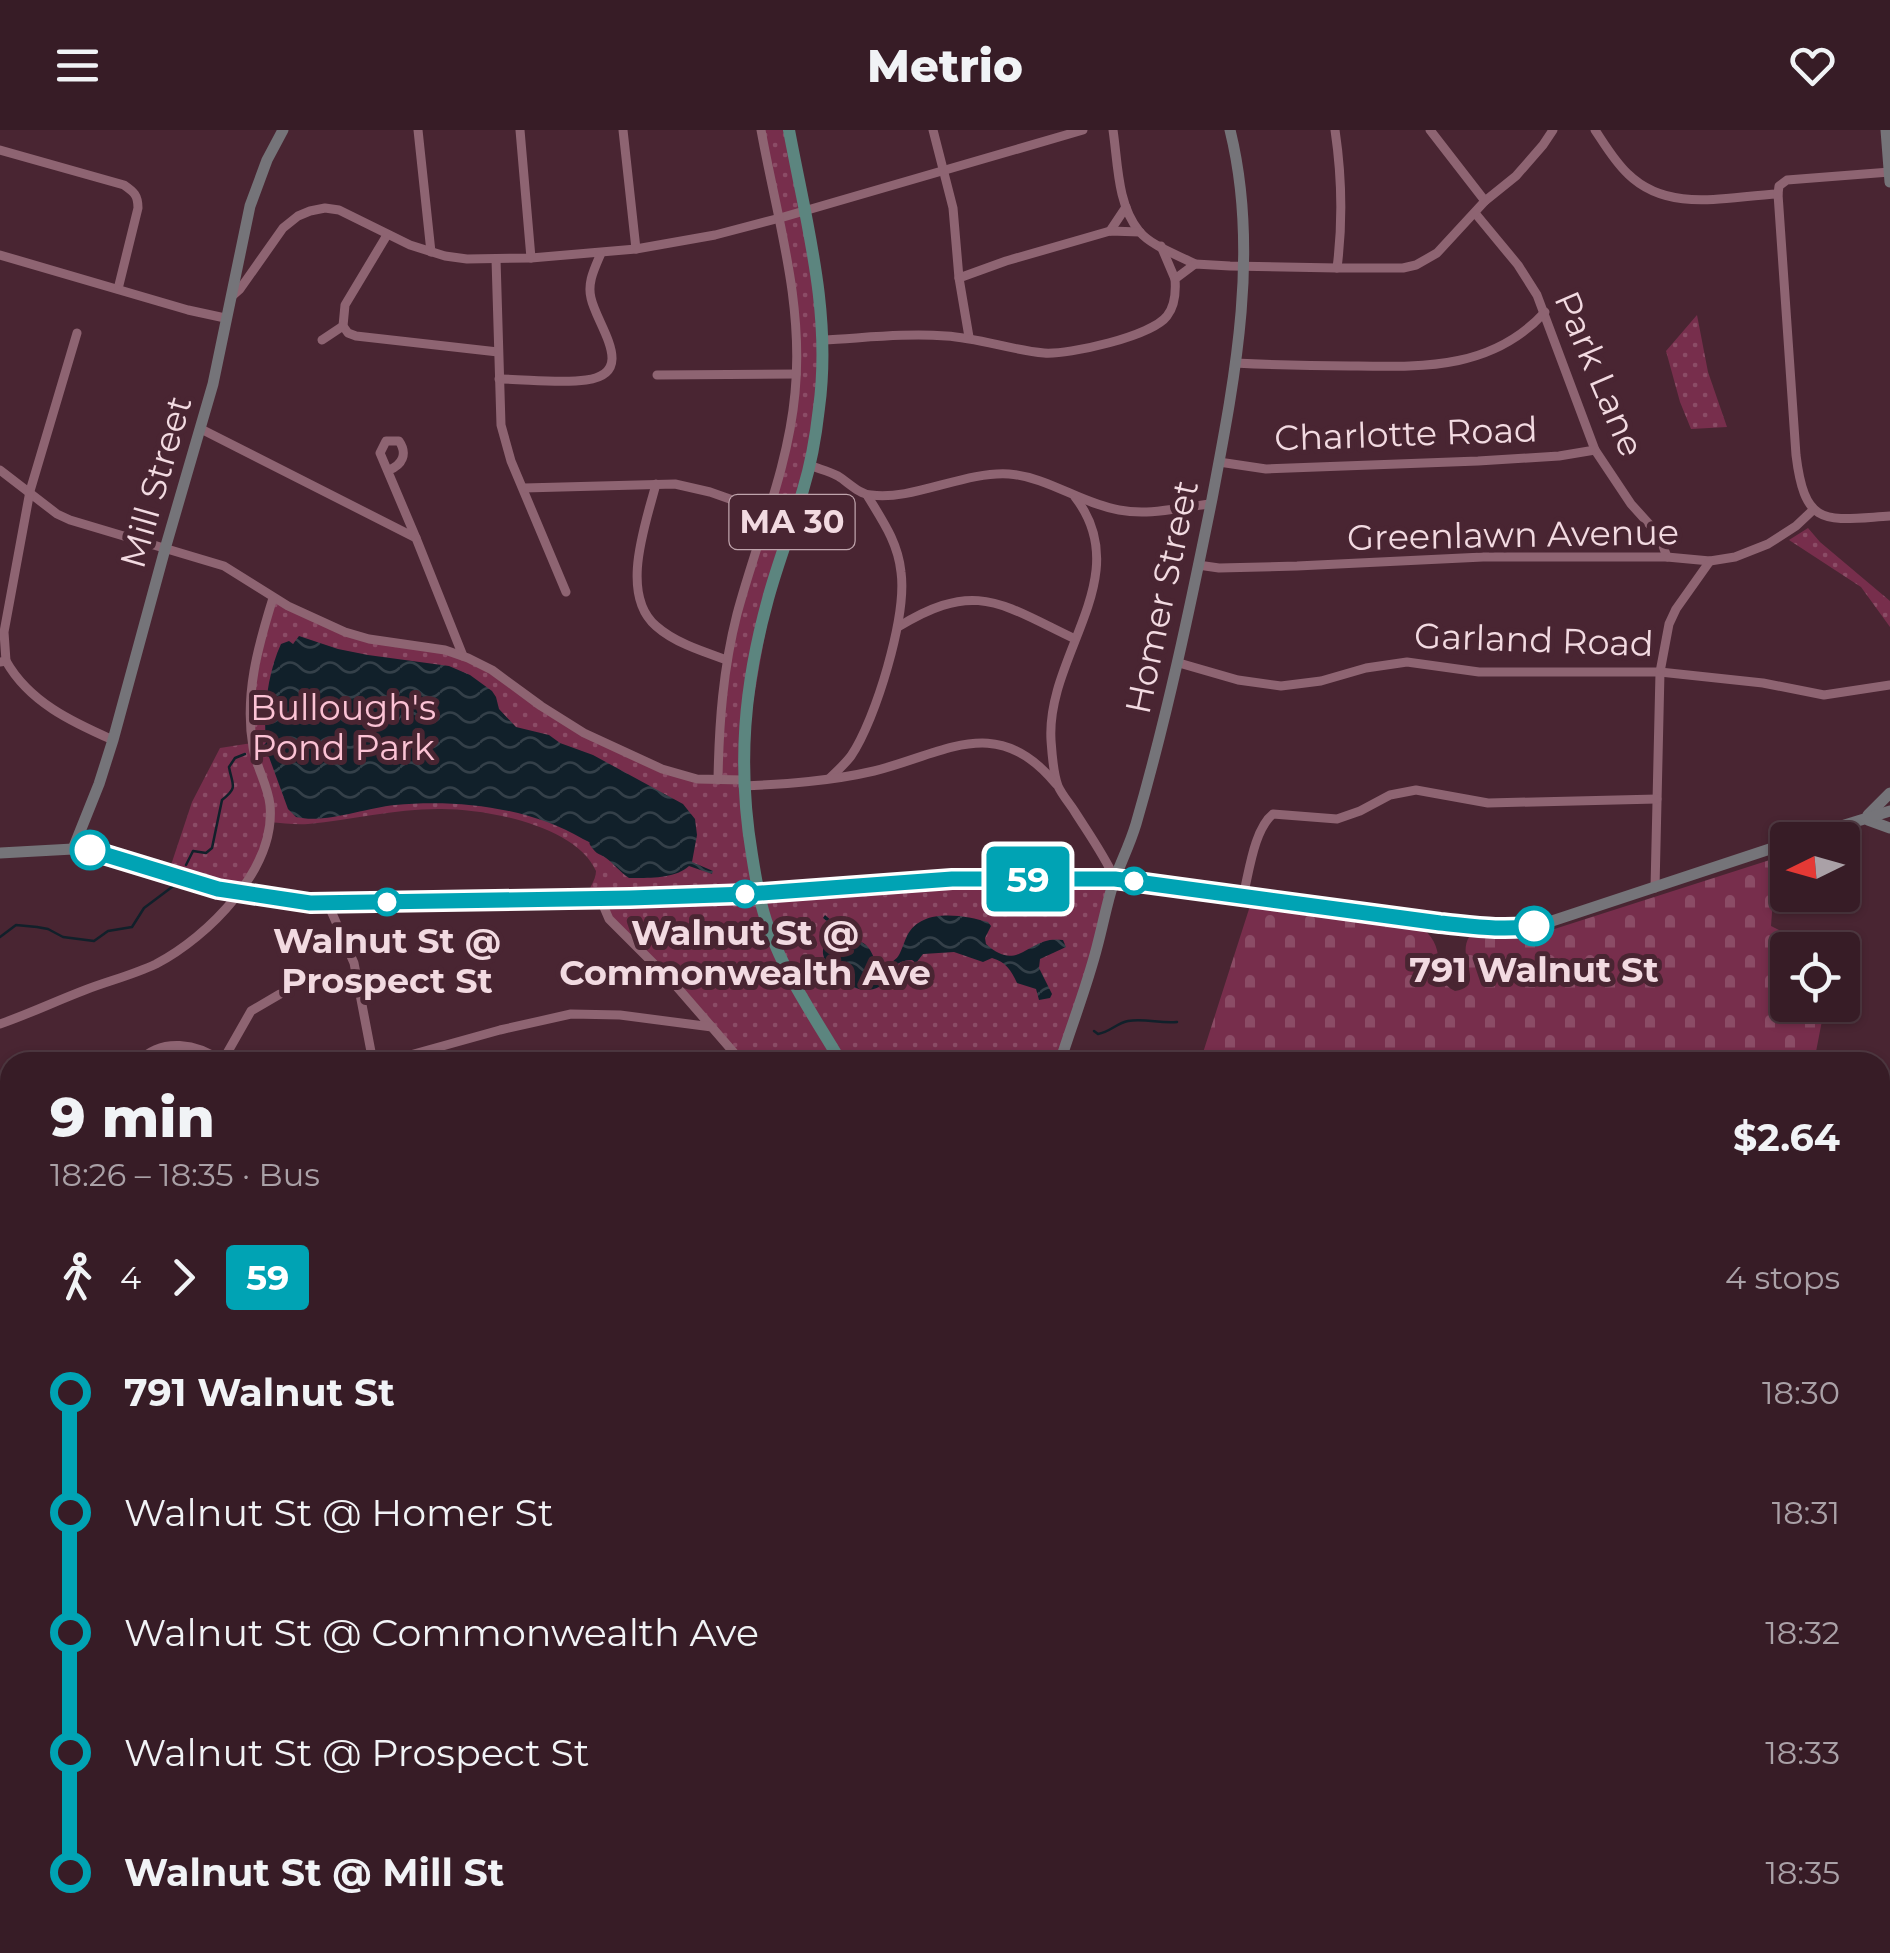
<!DOCTYPE html>
<meta charset="utf-8">
<style>
:root{--surface:#371c26;--page:#422932;--text:#f1f3f6;--muted:#aaa1a7;--line:#513a43}
body{margin:0;font-family:Montserrat,sans-serif;background:var(--page);color:var(--text);height:100vh;display:flex;flex-direction:column;font-size:38px;white-space:nowrap}
*{box-sizing:border-box;margin:0}
p{font-size:32px;color:var(--muted)}
.icon{flex:none;width:55px;height:55px;fill:none;stroke:currentColor;stroke-width:2;stroke-linecap:round;stroke-linejoin:round}
.map{position:relative;flex:1;overflow:hidden}
.sheet{position:absolute;left:0px;top:922px;width:1890px;height:902px;display:flex;flex-direction:column;background:var(--surface);border-radius:30px 30px 0 0;box-shadow:0 2px 8px #0004,0 0 0 2px var(--line)}
.sheet>*{flex:none}
.badge{padding:0 20px;border-radius:8px;font-size:35px;line-height:65px}
.needle{width:65px;rotate:265deg}
.controls{position:absolute;left:1770px;top:692px;display:grid;gap:20px}
.controls a{display:grid;place-items:center;width:90px;height:90px;border-radius:10px;background:var(--surface);box-shadow:0 2px 8px #0004,0 0 0 2px var(--line);font-size:50px}
.map>.badge{position:absolute;translate:-50% -50%;box-shadow:0 0 0 5px #fff}
.legs{display:flex;align-items:center;gap:15px;height:110px;padding:0 50px;font-size:32px}
.legs p{margin-inline-start:auto}
.overview{display:flex;align-items:center;justify-content:space-between;height:170px;padding:0 50px}
h1{font-size:55px;font-weight:800;line-height:75px}
ul{padding:0 50px;list-style:none}
li{display:flex;align-items:center;gap:35px;height:120px;font-size:38px}
li i{display:grid;place-items:center;width:15px;height:100%;margin:0 12px;background:currentColor}
li i::after{content:'';width:25px;height:25px;margin:-12px;border:8px solid;border-radius:50%;background:var(--surface)}
li p{margin-inline-start:auto}
li:first-child i{background:linear-gradient(#0000 50%,currentColor 0)}
li:last-child i{background:linear-gradient(currentColor 50%,#0000 0)}
header{display:flex;justify-content:space-between;align-items:center;height:130px;padding:0 50px;background:var(--surface);font-size:45px;font-weight:800}
.map>svg:first-child{display:block}
.grass{fill:url(#grass-dots)}
.cemetery{fill:url(#cemetery-stones)}
.water{fill:url(#water-waves)}
.lines{fill:none;stroke-linecap:round;stroke-linejoin:round}
.stream{stroke:#11202a;stroke-width:2.5}
.street{stroke:#8e6472;stroke-width:9}
.secondary{stroke:#757479;stroke-width:11}
.primary{stroke:#5c857f;stroke-width:12}
.line-1-casing{stroke:#fff;stroke-width:22}
.line-1{stroke:#00a3b4;stroke-width:15}
.stop-1-dot{fill:#fff;stroke:#00a3b4;stroke-width:5}
.labels{text-anchor:middle;stroke-width:10;stroke-linejoin:round;paint-order:stroke}
.shield{fill:#492532;stroke:#bfa4ac;stroke-width:2.5}
.shield-label{font-size:32px;font-weight:bold;fill:#f2dae1}
.street-label{font-size:35px;fill:#f2dae1;stroke:#492532}
.park-label{font-size:35px;fill:#fcc3d5;stroke:#492532}
.stop-label{font-size:35px;font-weight:bold;fill:#f2dae1;stroke:#492532}
</style>
<header><svg class="icon" aria-label="menu" viewBox="0 0 24 24"><path d="M4 6h16M4 12h16M4 18h16"/></svg>Metrio<svg class="icon" aria-label="heart" viewBox="0 0 24 24"><path d="M12 20l-8-8c-3-5 5-10 8-4 3-6 11-1 8 4z"/></svg></header>
<div class="map">
<svg width="1890" height="1823" viewBox="0 0 1890 1823">
<defs>
<pattern id="grass-dots" width="8" height="8" patternUnits="userSpaceOnUse" patternTransform="scale(2.5)"><rect width="8" height="8" fill="#772e4c"/><path d="M2 2h.1M6 6h.1" fill="none" stroke="#8b4c66" stroke-width="1.8" stroke-linecap="round"/></pattern>
<pattern id="cemetery-stones" width="16" height="16" patternUnits="userSpaceOnUse" patternTransform="scale(2.5)"><rect width="16" height="16" fill="#772e4c"/><path d="M2 7V4a2 2 0 0 1 4 0v3zM10 15v-3a2 2 0 0 1 4 0v3z" fill="#8b4c66"/></pattern>
<pattern id="water-waves" width="16" height="10" patternUnits="userSpaceOnUse" patternTransform="scale(2.5)"><rect width="16" height="10" fill="#11202a"/><path d="M0 5q4-4 8 0t8 0" fill="none" stroke="#344049"/></pattern>
</defs>
<rect width="100%" height="100%" fill="#492532"/>
<g class="grass">
<path d="M761 0H789L812 110 820 277 776 441 744 624 758 762 952 749H1115L1060 932H742L609 789 600 768H587C588 758 596 751 596 741 576 695 483 678 438 679 394 679 351 690 308 694 296 695 282 693 270 692L265 713 239 763 168 744 192 672 220 618 252 613 251 576 273 468 334 498 468 528 584 603 679 645 718 649 727 530 788 309 796 193Z"/>
<path d="M1697 185 1708 242 1727 297 1691 299 1680 272 1666 221Z"/>
<path d="M1808 398 1820 412 1890 471V497L1861 457 1789 410Z"/>
</g>
<g class="cemetery">
<path d="M1776 728 1771 796 1809 815 1811 820H1788V875H1825L1814 932H1200L1250 776 1423 799C1450 820 1428 848 1455 861 1487 856 1456 829 1469 807L1523 809Z"/>
<path d="M1880 1003 1890 1004V1483L1880 1485Z"/>
<path d="M1110 1815H1867L1868 1823H1108Z"/>
</g>
<g class="water">
<path d="M299 506 338 519 368 525 449 536 470 545 492 561 496 567 499 579 516 597 549 605 560 613 593 625 683 674 695 689 697 705 692 732 713 741 712 744 689 736C675 749 648 748 629 748 620 742 614 734 606 728 599 723 599 726 593 719 585 709 595 715 583 709 529 677 456 669 395 675 365 678 325 694 296 687L288 679 269 627 263 624 261 617 266 613C263 581 268 542 281 514L289 511 293 514Z"/>
<path d="M825 785 833 792 838 805C862 814 865 806 876 832L883 836C902 829 899 823 907 806 921 777 964 785 988 792L991 796 985 808 986 814C1020 845 1028 804 1063 810L1066 817 1040 829 1039 838 1052 864 1050 868 1039 870 1036 859 1017 853C1011 840 1006 832 992 828L983 832 954 822 923 824 916 833 912 830C895 830 886 843 879 857 859 867 831 849 824 828 820 818 828 805 831 795L823 788Z"/>
</g>
<g class="lines">
<g class="stream">
<path d="M186 735 193 721 206 723 212 718 222 670C239 657 232 655 229 637L235 628 245 624"/>
<path d="M0 807 16 795 37 797 48 799 63 807 94 811 108 801 132 797 144 778 172 757"/>
<path d="M1094 901 1098 904C1110 902 1117 893 1128 891 1145 888 1161 894 1177 892"/>
</g>
<g class="street">
<path d="M418 0 431 122"/>
<path d="M520 0 531 128"/>
<path d="M623 0 636 119"/>
<path d="M933 0 953 78 959 148 969 207"/>
<path d="M1113 0C1118 33 1117 74 1139 101 1151 116 1178 125 1195 134"/>
<path d="M1335 0C1342 47 1343 91 1337 138"/>
<path d="M1430 0 1485 71"/>
<path d="M1595 0C1605 15 1615 32 1628 44 1669 84 1727 66 1778 64"/>
<path d="M0 20 124 55C134 62 138 65 138 78L118 159"/>
<path d="M1890 42 1787 50 1779 56 1778 64 1796 325C1805 399 1826 390 1890 386"/>
<path d="M1475 83 1518 135 1537 165 1595 320 1631 374 1659 405 1667 427"/>
<path d="M1110 101 1126 77"/>
<path d="M387 105 345 175 343 196 348 203 356 206 498 222"/>
<path d="M1161 116 1175 149"/>
<path d="M0 125 188 180 225 188"/>
<path d="M496 129 501 295 511 331 566 462"/>
<path d="M959 148 1006 131 1110 101 1140 102"/>
<path d="M232 166 240 159 283 98 298 86 310 81 325 78 339 80 410 115 445 126 467 129 531 128 636 119 715 105 780 88 1083 0"/>
<path d="M322 210 343 196"/>
<path d="M823 210C864 208 905 203 946 206 979 208 1011 220 1044 223 1069 225 1152 206 1167 186 1175 176 1176 162 1175 149L1195 134 1230 136 1337 138H1403L1416 135 1437 123 1485 71 1516 46 1543 15 1553 0"/>
<path d="M1235 233C1274 235 1313 236 1351 236 1423 237 1492 240 1545 182"/>
<path d="M657 245 796 244"/>
<path d="M499 249C526 249 560 254 586 250 638 243 597 196 591 168 587 152 595 138 601 123"/>
<path d="M201 299 416 408 463 526"/>
<path d="M1219 332 1266 339 1478 331 1559 326 1595 320"/>
<path d="M809 335C819 339 829 341 838 346 849 353 859 364 871 365 912 371 965 341 1009 344 1048 347 1080 373 1119 380 1151 386 1179 377 1211 374"/>
<path d="M0 340 57 384 70 390 224 436 288 476 345 502 369 509 445 520 468 528 492 540 541 576 584 603 662 639 697 649 743 650"/>
<path d="M389 340C402 335 408 324 399 311H386L380 323 416 408"/>
<path d="M656 354C646 393 619 464 656 496 675 513 704 522 727 530"/>
<path d="M524 358 675 354 710 362 792 391"/>
<path d="M1075 367C1137 447 1046 525 1051 610 1052 624 1053 643 1058 656 1062 665 1070 674 1075 682 1089 704 1104 725 1115 749"/>
<path d="M1198 435 1219 438 1297 436 1483 427H1667L1710 431 1735 427 1768 414 1796 396 1813 380"/>
<path d="M898 497C976 449 1001 474 1075 509"/>
<path d="M6 531 4 502 30 361 77 203"/>
<path d="M0 532 6 531C29 572 72 592 113 610"/>
<path d="M1179 533 1238 550 1281 556 1321 551 1366 538 1407 532 1479 542H1660L1763 553 1824 565 1890 555"/>
<path d="M830 648C837 641 845 634 851 626 876 589 907 486 901 442 898 412 882 390 867 365"/>
<path d="M718 650C719 593 723 539 737 484 757 409 788 340 795 263 804 173 777 88 761 0"/>
<path d="M743 656C787 654 831 651 874 641 946 623 997 582 1056 654"/>
<path d="M1655 758 1660 542 1669 494 1676 479 1710 431"/>
<path d="M1243 766C1249 743 1254 699 1273 684L1337 689 1360 681 1390 665 1416 660 1488 673 1657 669"/>
<path d="M600 768 609 789 677 857 742 932"/>
<path d="M328 774 354 833 373 932"/>
<path d="M0 894C29 884 56 871 85 860 108 851 133 845 156 834 208 807 276 739 270 675 268 655 256 637 253 617 244 566 258 516 273 468"/>
<path d="M138 932C162 907 197 913 223 932"/>
<path d="M222 932 251 881 280 864"/>
<path d="M385 932 500 900 571 884 620 885 712 897"/>
<path d="M0 1145 10 1146"/>
<path d="M0 1496 10 1490"/>
<path d="M1890 1521C1877 1541 1887 1570 1890 1593"/>
<path d="M0 1560 10 1603"/>
<path d="M0 1616 10 1614"/>
<path d="M0 1724 10 1721"/>
<path d="M435 1815 438 1823"/>
<path d="M936 1815V1823"/>
<path d="M67 1823C102 1815 125 1815 161 1823"/>
<path d="M525 1823 530 1815"/>
<path d="M1065 1823 1067 1815"/>
</g>
<g class="secondary">
<path d="M1886 0 1890 52"/>
<path d="M1868 685 1890 663"/>
<path d="M1868 690 1890 698"/>
<path d="M1796 710 1890 681"/>
<path d="M73 719 99 654 113 610 165 419 213 254 250 76 267 30 283 0"/>
<path d="M0 723 73 719 87 720 218 759 310 773 748 764 952 749H1115L1371 784 1493 798 1515 799 1552 791 1788 713"/>
<path d="M1060 932C1072 894 1087 856 1097 817 1103 795 1107 772 1114 751 1121 732 1130 714 1136 694 1167 587 1190 478 1212 369 1235 248 1260 121 1230 0"/>
<path d="M0 1313H10"/>
<path d="M667 1823 671 1815"/>
</g>
<g class="primary">
<path d="M789 0C806 92 832 183 819 278 816 305 811 334 803 360 792 397 778 432 768 469 744 556 737 635 752 725 756 750 760 775 769 799 786 847 816 889 841 932"/>
<path d="M1094 1823 1095 1815"/>
</g>
</g>
<g class="lines">
<defs>
<path id="line-1" d="M90 720 218 759 310 773 630 768 748 764 952 749H1115L1440 793C1472 796 1502 801 1534 796"/>
</defs>
<use href="#line-1" class="line-1-casing"/>
<use href="#line-1" class="line-1"/>
</g>
<g class="stop-1-dot">
<circle cx="90" cy="720" r="18"/>
<circle cx="1134" cy="751" r="12"/>
<circle cx="745" cy="764" r="12"/>
<circle cx="387" cy="772" r="12"/>
<circle cx="1534" cy="796" r="18"/>
</g>
<g class="labels">
<rect class="shield" x="729.5" y="365" width="125" height="54" rx="8"/>
<g class="shield-label">
<text x="792" y="403">MA 30</text>
</g>
<g class="street-label">
<text transform="translate(1599 244) rotate(67)" y="12">Park Lane</text>
<text transform="translate(1406 304) rotate(-2)" y="12">Charlotte Road</text>
<text transform="translate(156 352) rotate(-74)" y="12">Mill Street</text>
<text transform="translate(1513 405) rotate(-1)" y="12">Greenlawn Avenue</text>
<text transform="translate(1162 467) rotate(-78)" y="12">Homer Street</text>
<text transform="translate(1534 510) rotate(2)" y="12">Garland Road</text>
</g>
<g class="park-label">
<text x="343" y="590">Bullough's<tspan x="343" dy="40">Pond Park</tspan></text>
</g>
<g class="stop-label">
<text x="745" y="815">Walnut St @<tspan x="745" dy="40">Commonwealth Ave</tspan></text>
<text x="387" y="823">Walnut St @<tspan x="387" dy="40">Prospect St</tspan></text>
<text x="1534" y="852">791 Walnut St</text>
</g>
</g>
</svg>
<div class="controls">
<a><svg class="needle" viewBox="-14 -14 28 28"><path d="M0-13l5 13h-10z" fill="#e53935"/><path d="M0 13l5-13h-10z" fill="#aaa1a7"/></svg></a>
<a><svg class="icon" aria-label="locate" viewBox="0 0 24 24"><circle cx="12" cy="12" r="6"/><path d="M12 2v4M12 18v4M2 12h4M18 12h4"/></svg></a>
</div>
<b class="badge" style="left:1028px;top:749px;background:#00a3b4;color:#fff">59</b>
<section class="sheet">
<div class="overview"><div><h1>9 min</h1><p>18:26 – 18:35 · Bus</p></div><b>$2.64</b></div>
<div class="legs"><svg class="icon" aria-label="walk" viewBox="0 0 24 24"><circle cx="13" cy="4" r="2"/><path d="M13 8l-2 6 4 7M11 14l-3 7M7 12l3-4h3l4 4"/></svg>4<svg class="icon" aria-label="forward" viewBox="0 0 24 24"><path d="M9 5l7 7-7 7"/></svg><b class="badge" style="background:#00a3b4;color:#fff">59</b><p>4 stops</p></div>
<ul>
<li><i style="color:#00a3b4"></i><b>791 Walnut St</b><p>18:30</p></li>
<li><i style="color:#00a3b4"></i><span>Walnut St @ Homer St</span><p>18:31</p></li>
<li><i style="color:#00a3b4"></i><span>Walnut St @ Commonwealth Ave</span><p>18:32</p></li>
<li><i style="color:#00a3b4"></i><span>Walnut St @ Prospect St</span><p>18:33</p></li>
<li><i style="color:#00a3b4"></i><b>Walnut St @ Mill St</b><p>18:35</p></li>
</ul>
</section>
</div>
